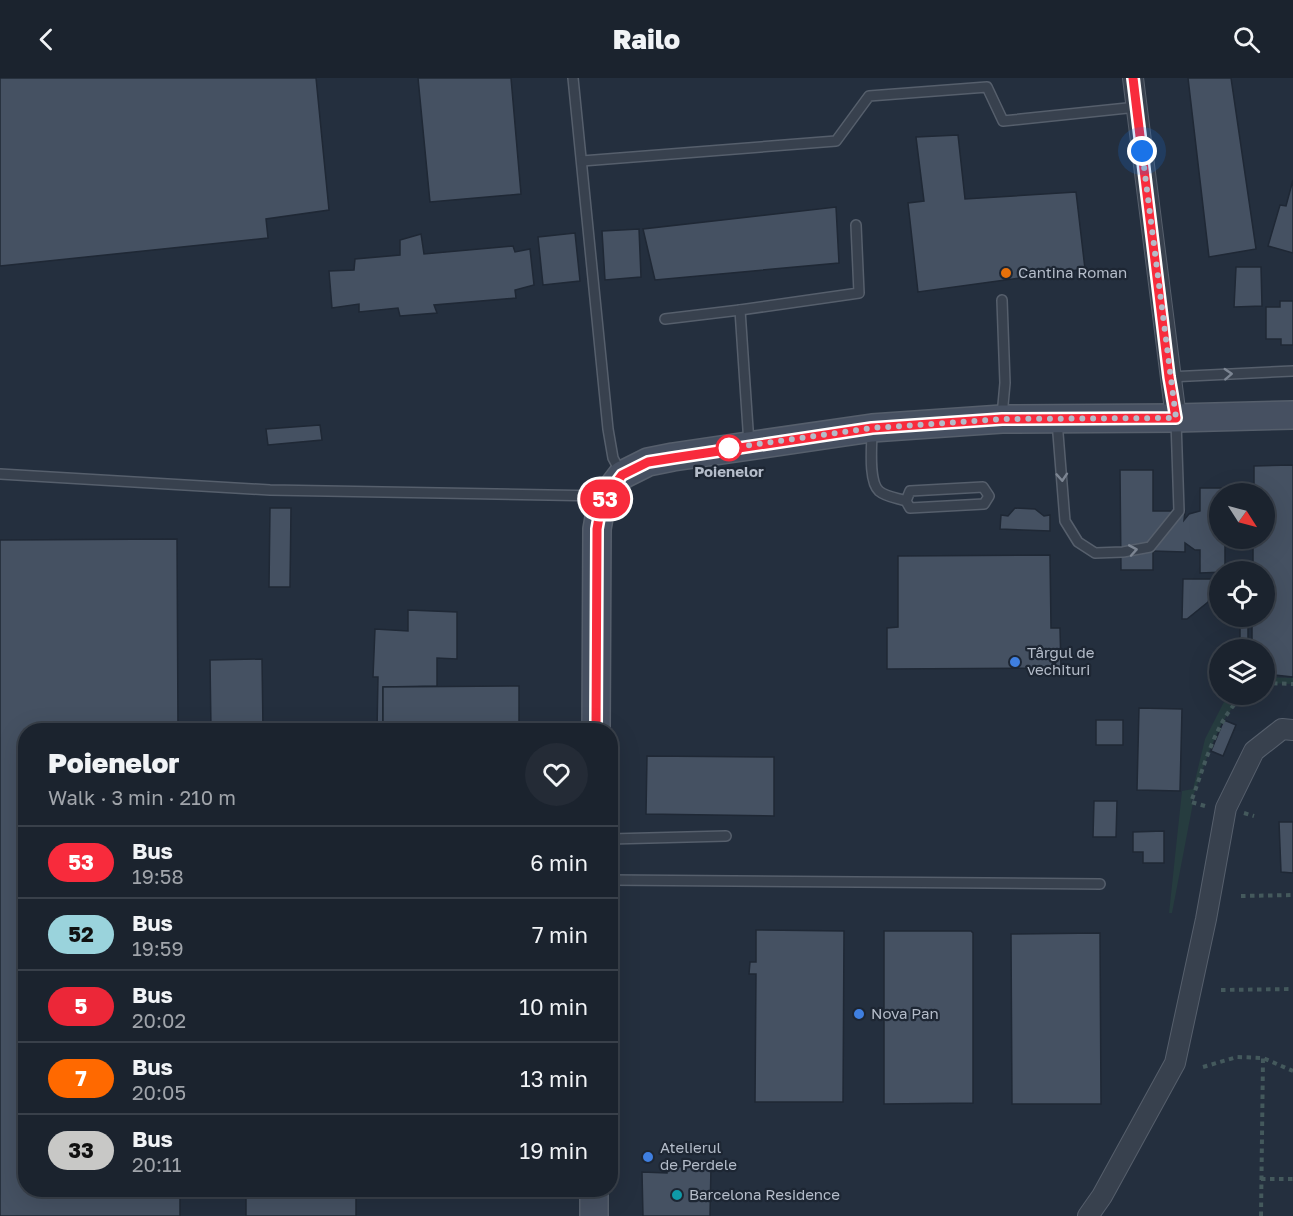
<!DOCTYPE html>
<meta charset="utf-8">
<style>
:root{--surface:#1b232e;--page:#242b36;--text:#f1f3f6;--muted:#a0a4aa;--line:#39404a}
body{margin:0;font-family:"Golos Text",sans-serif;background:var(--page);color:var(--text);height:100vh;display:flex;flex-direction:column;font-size:22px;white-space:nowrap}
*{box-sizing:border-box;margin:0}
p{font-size:20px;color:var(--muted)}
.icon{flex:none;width:33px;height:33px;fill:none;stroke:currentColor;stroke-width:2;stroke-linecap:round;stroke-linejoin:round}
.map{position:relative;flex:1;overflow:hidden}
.sheet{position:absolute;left:18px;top:645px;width:600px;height:474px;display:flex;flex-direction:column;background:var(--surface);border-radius:24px;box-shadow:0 6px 24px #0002,0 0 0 2px var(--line)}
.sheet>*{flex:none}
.badge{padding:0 12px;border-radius:20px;font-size:21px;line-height:39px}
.needle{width:39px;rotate:126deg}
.tools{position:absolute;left:1209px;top:405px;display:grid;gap:12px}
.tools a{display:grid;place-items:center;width:66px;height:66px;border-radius:50%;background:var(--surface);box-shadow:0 6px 24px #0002,0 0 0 2px var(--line);font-size:30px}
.you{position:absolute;width:30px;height:30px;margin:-15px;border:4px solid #fff;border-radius:50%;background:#1a73e8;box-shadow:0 0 0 9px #1a73e833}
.map>.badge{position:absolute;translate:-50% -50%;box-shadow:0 0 0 3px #fff}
.round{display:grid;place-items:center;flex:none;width:63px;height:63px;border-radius:32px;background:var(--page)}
.overview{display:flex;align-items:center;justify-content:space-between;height:102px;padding:0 30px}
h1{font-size:28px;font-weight:800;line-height:45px}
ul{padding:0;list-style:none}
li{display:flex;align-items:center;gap:18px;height:72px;padding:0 30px;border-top:2px solid var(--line)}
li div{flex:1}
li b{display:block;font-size:22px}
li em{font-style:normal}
li .badge{min-width:66px;font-weight:700;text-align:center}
header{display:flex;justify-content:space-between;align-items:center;height:78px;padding:0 30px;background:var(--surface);font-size:27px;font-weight:800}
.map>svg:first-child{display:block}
.green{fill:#263c3f}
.building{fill:#455162;stroke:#1f2835;stroke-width:1.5}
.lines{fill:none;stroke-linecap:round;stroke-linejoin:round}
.lane-casing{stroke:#565f6c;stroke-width:12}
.street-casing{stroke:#565f6c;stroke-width:22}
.secondary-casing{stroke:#565f6c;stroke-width:30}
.path{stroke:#44595c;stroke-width:4;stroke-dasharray:4.5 4.5;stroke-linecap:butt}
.lane{stroke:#38414e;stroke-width:9}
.street{stroke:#38414e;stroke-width:20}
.secondary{stroke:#465061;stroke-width:27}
.oneway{stroke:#7c8592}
.line-casing{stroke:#fff;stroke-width:14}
.line{stroke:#f82b3c;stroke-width:9}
.walk{stroke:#b4bcc9;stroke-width:6;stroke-dasharray:0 10.8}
.food-dot{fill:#e8710a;stroke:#1d2633;stroke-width:2}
.stop-dot{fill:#fff;stroke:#f82b3c;stroke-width:3}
.shop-dot{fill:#3f7fe0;stroke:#1d2633;stroke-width:2}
.culture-dot{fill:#0f9aa8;stroke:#1d2633;stroke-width:2}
.labels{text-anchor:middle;stroke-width:4.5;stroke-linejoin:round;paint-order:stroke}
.poi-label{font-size:15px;fill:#b4bcc9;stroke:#1d2633;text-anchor:start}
.stop-label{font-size:15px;font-weight:bold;fill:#b4bcc9;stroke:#1d2633}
</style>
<header><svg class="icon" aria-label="back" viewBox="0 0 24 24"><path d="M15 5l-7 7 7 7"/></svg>Railo<svg class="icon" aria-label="search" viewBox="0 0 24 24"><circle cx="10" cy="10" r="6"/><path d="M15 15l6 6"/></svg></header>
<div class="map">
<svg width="1293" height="1138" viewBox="0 0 1293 1138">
<rect width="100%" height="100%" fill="#242f3e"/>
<g class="green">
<path d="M1264 599 1293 600V606L1265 605Z"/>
<path d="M1228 616 1246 617C1218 635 1203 693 1191 724L1193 725 1172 835H1169L1182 713 1193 711 1205 661Z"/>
</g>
<g class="building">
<path d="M0 0H316L329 132 266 141 268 160 0 188Z"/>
<path d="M418 0H511L521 116 430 124Z"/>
<path d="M1188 0H1231L1256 171 1209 179Z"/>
<path d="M958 57 965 121 1076 114 1085 191 918 214 908 125 924 123 916 59Z"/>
<path d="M1293 102V175L1268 168 1280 127 1286 128Z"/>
<path d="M836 129 839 185 655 202 643 151Z"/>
<path d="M639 151 641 199 605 202 602 153Z"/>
<path d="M575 155 580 203 543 207 538 159Z"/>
<path d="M421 156 424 176 513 168 515 174 530 171 534 207 515 212 516 220 434 227 437 235 400 238 398 230 359 234V226L332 230 329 193 354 192 355 181 400 177V162Z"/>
<path d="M1236 189H1261L1262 228 1234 229Z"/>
<path d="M1280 223H1293V267H1281V261H1266V229H1280Z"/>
<path d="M320 347 322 362 268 367 266 351Z"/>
<path d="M1293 387V599L1264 596V572H1252V538H1264V494H1253V460H1264V416H1254V388Z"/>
<path d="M1120 392H1153V433H1185L1184 442 1189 436 1200 433V410H1225V416H1220V460H1225V494L1200 495V472H1195L1185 465V474L1153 473V492H1121Z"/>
<path d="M270 430H291L290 509H269Z"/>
<path d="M1015 430 1035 431 1044 438 1050 437V453L1000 451 1001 437 1008 438Z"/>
<path d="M177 461 178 652H26V1112H180V1138H0V462Z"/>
<path d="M1050 477 1051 550H1060L1061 590 887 591V550L898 549V478Z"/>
<path d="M1183 501H1214V510L1208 524 1187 541H1182Z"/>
<path d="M408 532 457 534V581L437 580V608L383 609V652H377L378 599H373L375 551 408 553Z"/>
<rect x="1240" y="538" width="8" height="26"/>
<path d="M262 581 263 652H211L210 582Z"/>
<path d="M519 608V652H383V609Z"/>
<path d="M1139 630 1182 631 1180 713 1137 712Z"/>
<rect x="1096" y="642" width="27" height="25"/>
<path d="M1224 642 1236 647 1223 678 1211 673Z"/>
<path d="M647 678 774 679V738L646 736Z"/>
<path d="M1094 723H1117L1116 759H1093Z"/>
<path d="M1279 744H1293V795L1281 794Z"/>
<path d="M1164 753V785H1143V774H1133V754Z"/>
<path d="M756 852 844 853 843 1024H755L756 896H749L750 884H756Z"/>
<path d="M884 853H971L973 855V1025L884 1026Z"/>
<path d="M1100 855 1101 1026H1012L1011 856Z"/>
<path d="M711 1088 710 1138H643L642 1094 667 1095V1089Z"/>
<rect x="246" y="1112" width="110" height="26"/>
</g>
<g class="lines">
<defs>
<g id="lane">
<path d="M573 0 608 351 613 380 621 395"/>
<path d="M582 83 836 63 869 18 987 9 1003 43 1137 29"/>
<path d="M1002 222 1005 305 1002 338"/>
<path d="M665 241 740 232"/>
<path d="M1169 299 1293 293"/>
<path d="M1057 343 1065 443 1078 464 1095 475 1123 474 1150 469 1179 433 1176 343"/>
<path d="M872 353C872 367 868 403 879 413 886 419 897 420 906 423L910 430 984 426 989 418 983 409 910 413 906 423"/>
<path d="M749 366 740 232 859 215 856 147"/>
<path d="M0 396 270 412 603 418"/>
<path d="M610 761 726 758"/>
<path d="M610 802 1100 806"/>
</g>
<g id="street">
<path d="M1133 0 1176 340"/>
<path d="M1088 1138 1102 1118 1175 985 1206 841 1226 730 1254 673 1282 651 1293 652"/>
</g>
<g id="secondary">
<path d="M596 652 597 451 600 434 606 418 622 397 648 384 673 379 872 350 1002 341 1176 340 1293 337"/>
<path d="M594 1138V1112"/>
</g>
</defs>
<use href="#lane" class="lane-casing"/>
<use href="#street" class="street-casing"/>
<use href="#secondary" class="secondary-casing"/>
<g class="path">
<path d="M1264 605 1293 606"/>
<path d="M1205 728 1191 724C1203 693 1217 635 1246 616"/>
<path d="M1244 735 1254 738"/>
<path d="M1241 818 1293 817"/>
<path d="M1221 912 1293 911"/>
<path d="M1203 989 1237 979 1263 980 1293 993"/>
<path d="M1261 1101H1293"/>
<path d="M1261 1138 1263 980"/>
</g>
<use href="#lane" class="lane"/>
<use href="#street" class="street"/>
<use href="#secondary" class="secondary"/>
</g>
<defs><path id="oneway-chevron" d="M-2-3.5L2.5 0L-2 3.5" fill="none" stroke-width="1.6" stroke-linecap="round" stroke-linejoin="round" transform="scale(1.5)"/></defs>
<g class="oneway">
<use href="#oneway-chevron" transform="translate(1228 296) rotate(-3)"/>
<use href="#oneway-chevron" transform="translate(1062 399) rotate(86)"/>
<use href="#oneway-chevron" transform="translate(1133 472) rotate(-10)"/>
</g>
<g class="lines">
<defs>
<path id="line" d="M596 652 597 451 600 434 606 418 622 397 648 384 673 380 872 350 1002 341 1176 340 1169 299 1133 0"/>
</defs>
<use href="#line" class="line-casing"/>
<use href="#line" class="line"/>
<path class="walk" d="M729 370 723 371 872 350 1002 341 1176 340 1142 73"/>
</g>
<circle class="food-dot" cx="1006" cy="195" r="6"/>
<circle class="stop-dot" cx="729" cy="370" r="12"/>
<g class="shop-dot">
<circle cx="1015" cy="584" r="6"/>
<circle cx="859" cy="936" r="6"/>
<circle cx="648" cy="1079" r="6"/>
</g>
<circle class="culture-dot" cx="677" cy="1117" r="6"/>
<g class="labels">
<g class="poi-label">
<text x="1018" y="200">Cantina Roman</text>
<text x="1027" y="580">Târgul de<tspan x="1027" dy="17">vechituri</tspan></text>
<text x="871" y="941">Nova Pan</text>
<text x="660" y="1075">Atelierul<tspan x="660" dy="17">de Perdele</tspan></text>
<text x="689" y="1122">Barcelona Residence</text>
</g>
<g class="stop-label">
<text x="729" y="399">Poienelor</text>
</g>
</g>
</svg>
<div class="tools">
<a><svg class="needle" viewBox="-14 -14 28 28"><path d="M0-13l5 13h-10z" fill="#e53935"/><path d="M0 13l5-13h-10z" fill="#a0a4aa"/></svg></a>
<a><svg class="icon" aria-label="locate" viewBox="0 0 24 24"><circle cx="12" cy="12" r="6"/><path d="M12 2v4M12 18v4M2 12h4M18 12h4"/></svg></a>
<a><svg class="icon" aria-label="layers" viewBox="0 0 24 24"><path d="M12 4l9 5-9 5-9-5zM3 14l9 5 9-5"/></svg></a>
</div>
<div class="you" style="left:1142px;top:73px"></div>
<b class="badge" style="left:605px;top:421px;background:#f82b3c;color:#fff">53</b>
<section class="sheet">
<div class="overview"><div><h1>Poienelor</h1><p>Walk · 3 min · 210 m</p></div><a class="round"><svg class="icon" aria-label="heart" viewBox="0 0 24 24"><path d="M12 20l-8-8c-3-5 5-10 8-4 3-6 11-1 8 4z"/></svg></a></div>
<ul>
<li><span class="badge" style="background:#f82b3c;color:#fff">53</span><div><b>Bus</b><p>19:58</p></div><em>6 min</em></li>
<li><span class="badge" style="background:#9ad3dc;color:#111">52</span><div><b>Bus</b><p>19:59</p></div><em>7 min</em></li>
<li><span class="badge" style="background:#ec2738;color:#fff">5</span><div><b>Bus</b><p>20:02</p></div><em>10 min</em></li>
<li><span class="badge" style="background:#ff6900;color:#fff">7</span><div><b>Bus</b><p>20:05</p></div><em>13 min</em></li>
<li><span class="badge" style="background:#c8c8c6;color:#111">33</span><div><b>Bus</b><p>20:11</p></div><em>19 min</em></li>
</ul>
</section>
</div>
